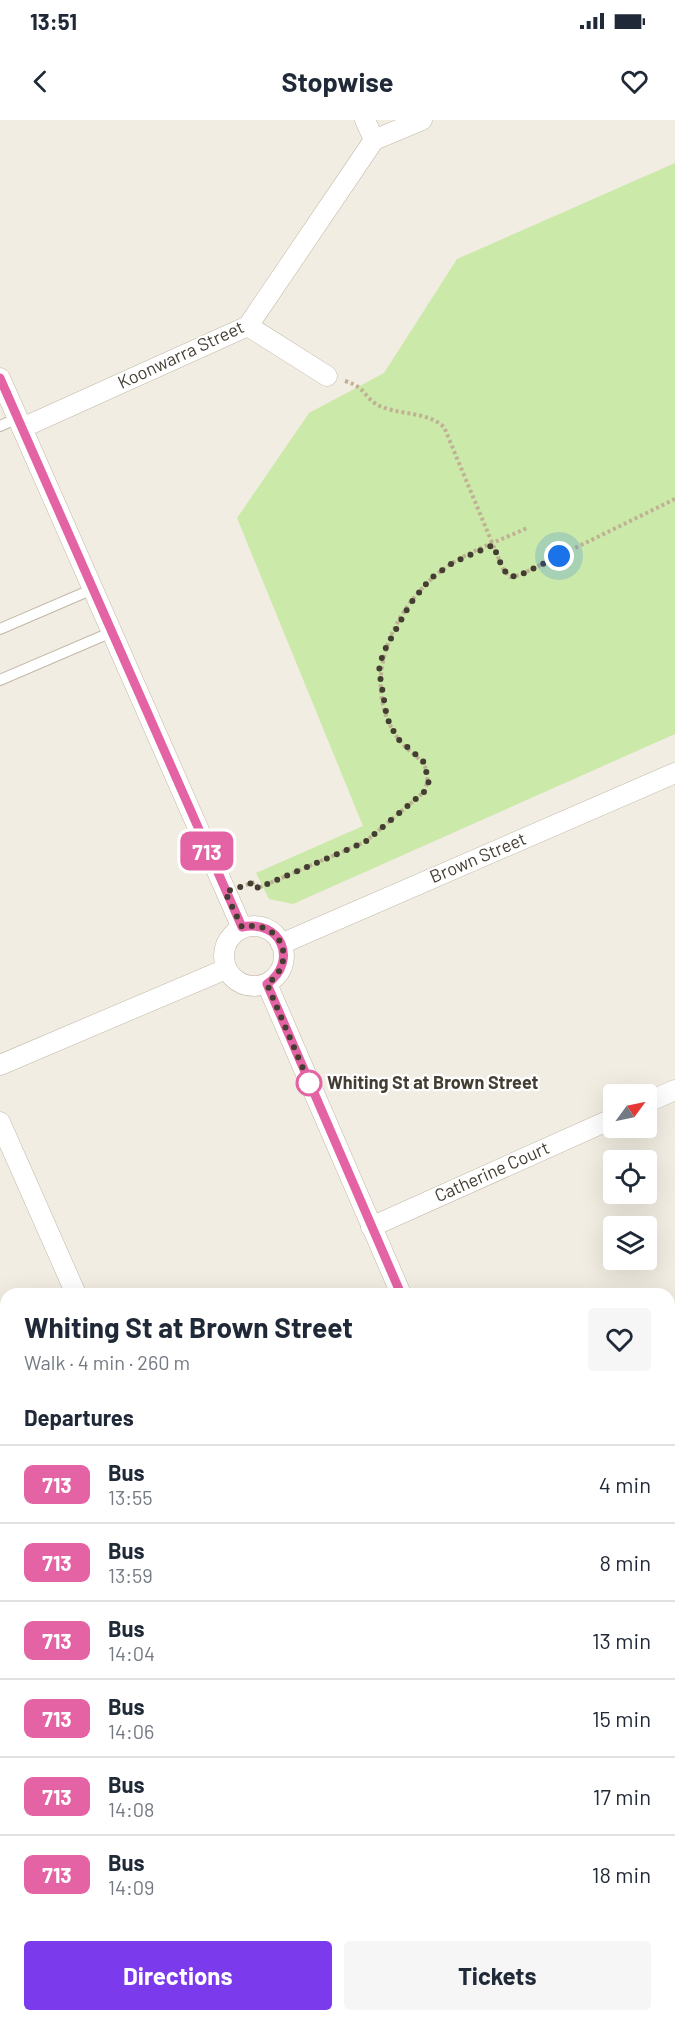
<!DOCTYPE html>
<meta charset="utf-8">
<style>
:root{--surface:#fff;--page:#f6f6f7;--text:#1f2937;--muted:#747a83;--line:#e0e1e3;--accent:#7c3aed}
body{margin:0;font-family:Barlow,sans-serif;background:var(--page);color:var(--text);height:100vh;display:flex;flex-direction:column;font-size:22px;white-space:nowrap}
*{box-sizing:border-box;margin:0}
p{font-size:20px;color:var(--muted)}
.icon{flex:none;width:33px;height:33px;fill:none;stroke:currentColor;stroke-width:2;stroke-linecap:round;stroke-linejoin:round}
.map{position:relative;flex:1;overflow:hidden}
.sheet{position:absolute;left:0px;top:1168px;width:675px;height:734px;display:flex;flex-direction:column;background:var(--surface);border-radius:18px 18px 0 0;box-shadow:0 6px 24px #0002}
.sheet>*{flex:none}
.badge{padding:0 12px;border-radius:9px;font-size:21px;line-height:39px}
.needle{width:39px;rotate:57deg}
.tools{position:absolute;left:603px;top:964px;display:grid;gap:12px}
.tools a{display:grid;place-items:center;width:54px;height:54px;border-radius:6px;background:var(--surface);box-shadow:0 6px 24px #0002;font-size:30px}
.you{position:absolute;width:30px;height:30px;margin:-15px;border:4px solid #fff;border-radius:50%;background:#1a73e8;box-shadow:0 0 0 9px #1a73e833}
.map>.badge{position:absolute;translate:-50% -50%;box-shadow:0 0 0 3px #fff}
h2{padding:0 24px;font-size:22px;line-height:54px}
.round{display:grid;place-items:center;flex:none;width:63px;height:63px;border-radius:6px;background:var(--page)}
.head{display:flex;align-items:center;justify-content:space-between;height:102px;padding:0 24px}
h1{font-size:28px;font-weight:700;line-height:45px}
.action{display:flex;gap:12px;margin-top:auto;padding:12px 24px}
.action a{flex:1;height:69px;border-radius:6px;background:var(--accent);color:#fff;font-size:24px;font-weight:700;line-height:69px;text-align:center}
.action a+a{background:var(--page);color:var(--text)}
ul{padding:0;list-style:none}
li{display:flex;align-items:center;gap:18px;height:78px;padding:0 24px;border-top:2px solid var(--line)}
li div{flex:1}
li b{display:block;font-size:22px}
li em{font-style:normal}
li .badge{min-width:66px;font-weight:700;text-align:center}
.status{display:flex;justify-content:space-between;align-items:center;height:42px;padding:0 30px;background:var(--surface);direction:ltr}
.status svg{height:16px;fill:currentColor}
header{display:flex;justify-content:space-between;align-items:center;height:78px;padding:0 24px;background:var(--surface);font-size:27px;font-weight:700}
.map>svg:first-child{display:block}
.green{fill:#cbe9a8}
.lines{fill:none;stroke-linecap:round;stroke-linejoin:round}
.river{stroke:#9acef3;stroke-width:40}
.lane-casing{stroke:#c1b8a7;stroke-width:12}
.street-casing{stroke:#c1b8a7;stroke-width:21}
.path{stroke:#c0b195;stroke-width:4;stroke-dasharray:3 3;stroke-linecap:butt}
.lane{stroke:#fff;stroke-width:10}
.street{stroke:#fff;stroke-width:20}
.line-casing{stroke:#fff;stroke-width:14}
.line{stroke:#e463a4;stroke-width:9}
.walk{stroke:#443d32;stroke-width:6;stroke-dasharray:0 10.8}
.stop-dot{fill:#fff;stroke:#e463a4;stroke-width:3}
.labels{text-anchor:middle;stroke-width:4.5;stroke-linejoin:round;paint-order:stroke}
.street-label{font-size:18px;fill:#443d32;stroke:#fff}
.stop-label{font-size:18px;font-weight:bold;fill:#443d32;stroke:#fff;text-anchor:start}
</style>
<div class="status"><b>13:51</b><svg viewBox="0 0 49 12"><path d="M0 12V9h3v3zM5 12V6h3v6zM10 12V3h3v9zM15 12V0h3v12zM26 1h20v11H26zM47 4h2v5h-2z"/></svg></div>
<header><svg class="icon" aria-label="back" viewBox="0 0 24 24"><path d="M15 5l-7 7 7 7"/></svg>Stopwise<svg class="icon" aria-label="heart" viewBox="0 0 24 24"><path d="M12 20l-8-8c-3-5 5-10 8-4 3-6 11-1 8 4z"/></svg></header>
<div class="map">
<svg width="675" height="1901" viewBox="0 0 675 1901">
<rect width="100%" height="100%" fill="#f2ede2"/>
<g class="green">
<path d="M675 43V614L293 784 269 779 256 753 363 706 237 398 309 293 384 253 457 139Z"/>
<path d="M675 1477V1713L669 1699V1480Z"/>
<path d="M6 1722V1832L0 1831V1724Z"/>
</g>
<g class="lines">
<g class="river">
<path d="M669 1525 675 1522"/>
<path d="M0 1799H6"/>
</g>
<defs>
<g id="lane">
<path d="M0 306 18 298"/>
<path d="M0 509 93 469"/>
<path d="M0 560 112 512"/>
</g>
<g id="street">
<path d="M374 20 422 0"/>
<path d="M248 206 327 256"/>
<path d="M0 258 242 808"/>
<path d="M22 308 248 206 374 20 365 0"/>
<circle cx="254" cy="836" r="30"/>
<path d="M281 824 675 653"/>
<path d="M267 864 401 1174"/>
<path d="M0 945 226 849"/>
<path d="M646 983 675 970"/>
<path d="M0 1002 76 1174"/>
<path d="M371 1107 614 998"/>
<path d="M669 1289 675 1286"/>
<path d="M669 1786 675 1799"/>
<path d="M349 1901 362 1896"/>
</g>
</defs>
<use href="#lane" class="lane-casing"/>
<use href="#street" class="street-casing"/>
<g class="path">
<path d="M345 261C368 268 364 280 382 287 402 295 428 292 444 307L503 449 510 457 520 455 675 379"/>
<path d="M246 765 255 762 258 768 365 722 424 672C437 641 410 637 397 617 359 562 393 488 441 451 465 432 499 421 527 408"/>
<path d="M669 1642 675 1641"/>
<path d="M0 1658 6 1656"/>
<path d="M0 1845H6"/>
</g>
<use href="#lane" class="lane"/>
<use href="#street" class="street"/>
</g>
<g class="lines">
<defs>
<path id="line" d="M0 258 242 807C281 799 299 841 267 864L401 1174"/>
</defs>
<use href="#line" class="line-casing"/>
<use href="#line" class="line"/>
<path class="walk" d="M309 963 310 965 267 864C299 841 281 799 242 807L225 772 255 762 258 768 365 722 424 672 429 661 423 641 397 618 387 598 379 550 383 533 410 484 430 459 454 442 493 425 503 449 510 457 520 455 559 436"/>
</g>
<circle class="stop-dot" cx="309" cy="963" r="12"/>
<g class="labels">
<g class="street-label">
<text transform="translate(181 235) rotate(-25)" y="6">Koonwarra Street</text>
<text transform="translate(478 738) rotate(-23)" y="6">Brown Street</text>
<text transform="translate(492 1052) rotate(-24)" y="6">Catherine Court</text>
</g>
<g class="stop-label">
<text x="327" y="969">Whiting St at Brown Street</text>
</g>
</g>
</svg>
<div class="tools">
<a><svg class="needle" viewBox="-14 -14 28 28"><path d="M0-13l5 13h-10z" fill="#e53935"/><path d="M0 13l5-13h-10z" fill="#747a83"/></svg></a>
<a><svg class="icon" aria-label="locate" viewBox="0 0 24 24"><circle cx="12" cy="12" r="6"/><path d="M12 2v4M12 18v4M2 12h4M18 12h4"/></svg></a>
<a><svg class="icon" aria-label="layers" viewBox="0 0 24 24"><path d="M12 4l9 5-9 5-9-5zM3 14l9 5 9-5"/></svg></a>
</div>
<div class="you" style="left:559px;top:436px"></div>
<b class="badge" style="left:207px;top:731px;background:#e463a4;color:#fff">713</b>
<section class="sheet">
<div class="head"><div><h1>Whiting St at Brown Street</h1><p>Walk · 4 min · 260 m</p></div><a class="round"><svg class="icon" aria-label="heart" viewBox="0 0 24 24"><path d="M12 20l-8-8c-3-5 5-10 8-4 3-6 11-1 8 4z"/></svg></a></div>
<h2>Departures</h2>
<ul>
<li><span class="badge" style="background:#e463a4;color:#fff">713</span><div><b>Bus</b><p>13:55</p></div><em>4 min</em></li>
<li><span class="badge" style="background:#e463a4;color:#fff">713</span><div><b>Bus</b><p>13:59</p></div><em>8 min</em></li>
<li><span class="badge" style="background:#e463a4;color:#fff">713</span><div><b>Bus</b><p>14:04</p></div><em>13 min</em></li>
<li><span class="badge" style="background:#e463a4;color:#fff">713</span><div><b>Bus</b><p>14:06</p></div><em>15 min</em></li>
<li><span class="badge" style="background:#e463a4;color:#fff">713</span><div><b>Bus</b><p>14:08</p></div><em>17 min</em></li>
<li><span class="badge" style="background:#e463a4;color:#fff">713</span><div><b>Bus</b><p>14:09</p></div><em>18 min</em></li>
</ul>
<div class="action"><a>Directions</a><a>Tickets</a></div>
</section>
</div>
